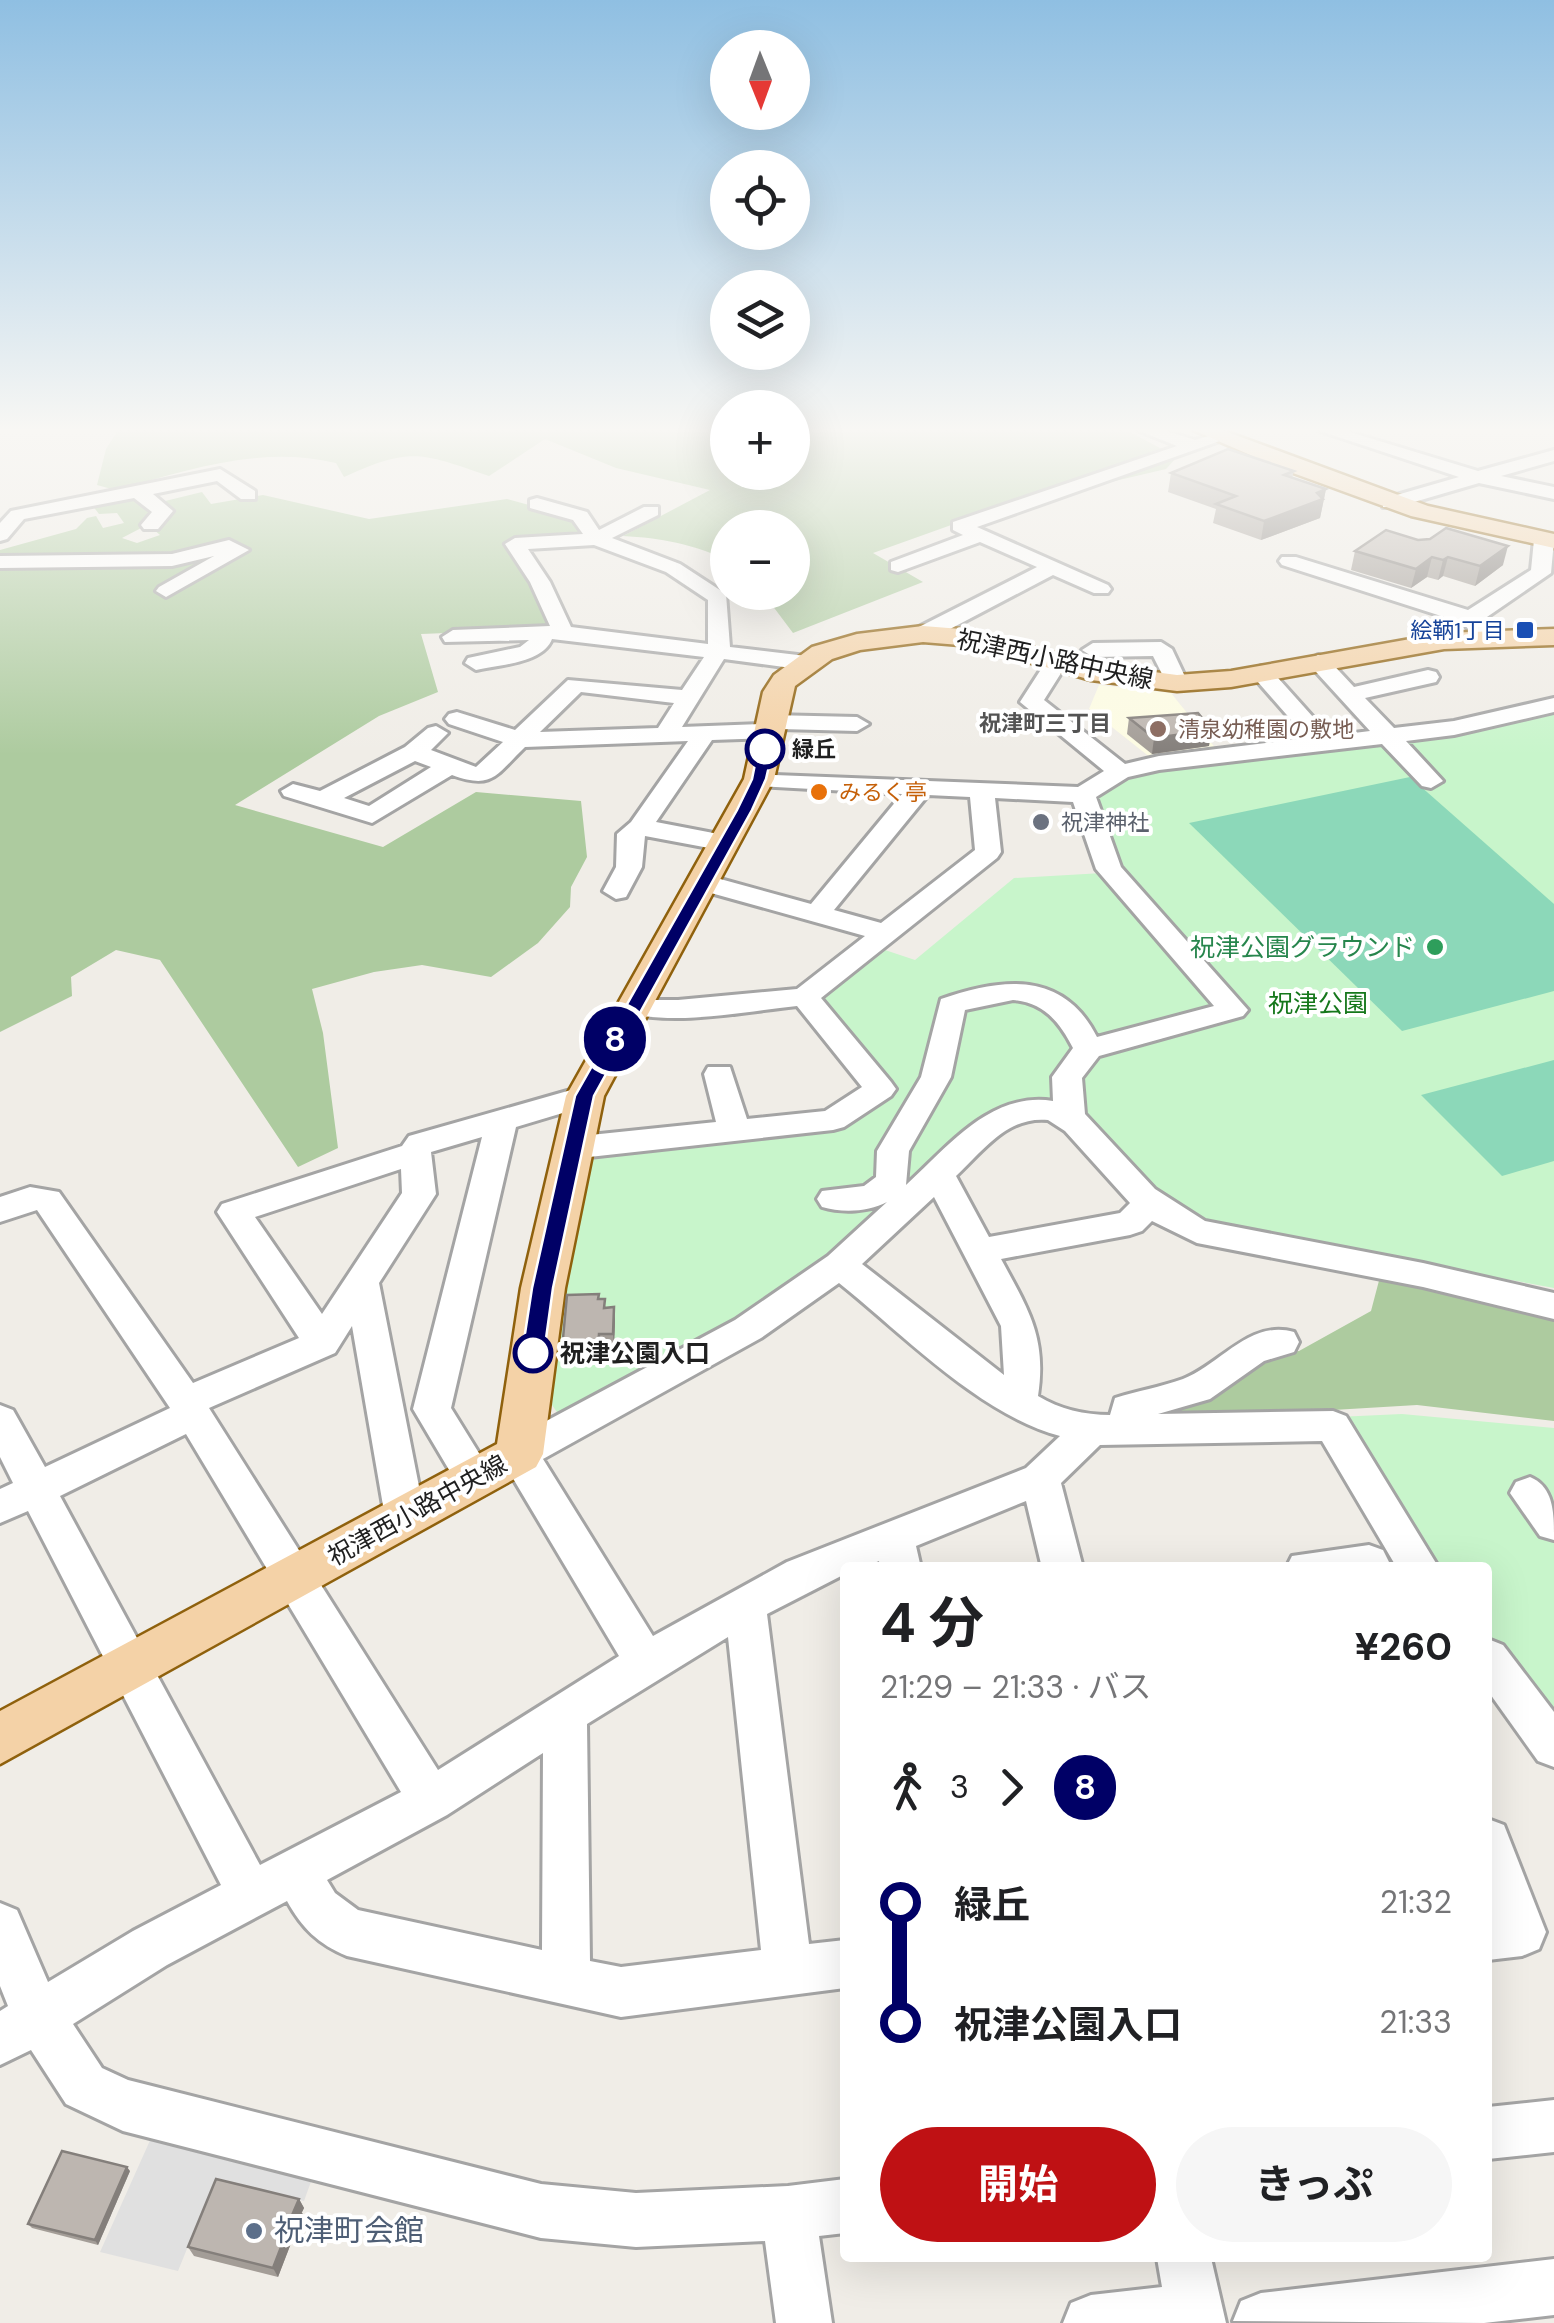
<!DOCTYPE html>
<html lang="ja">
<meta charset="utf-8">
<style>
:root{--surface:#fff;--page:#f6f6f6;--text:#202124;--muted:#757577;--accent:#bf1114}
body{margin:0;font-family:"DM Sans","Noto Sans JP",sans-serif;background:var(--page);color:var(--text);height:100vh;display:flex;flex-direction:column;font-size:38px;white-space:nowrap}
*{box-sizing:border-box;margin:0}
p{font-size:32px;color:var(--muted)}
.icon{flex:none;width:55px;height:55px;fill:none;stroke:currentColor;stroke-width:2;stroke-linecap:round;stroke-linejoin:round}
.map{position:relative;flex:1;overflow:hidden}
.sheet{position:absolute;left:840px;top:1562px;width:652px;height:700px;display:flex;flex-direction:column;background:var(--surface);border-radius:10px;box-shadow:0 10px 40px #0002}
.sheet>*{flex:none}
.badge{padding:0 20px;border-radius:32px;font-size:35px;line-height:65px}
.needle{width:65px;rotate:179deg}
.controls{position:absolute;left:710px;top:30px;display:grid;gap:20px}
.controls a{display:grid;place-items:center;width:100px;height:100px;border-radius:50%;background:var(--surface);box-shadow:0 10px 40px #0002;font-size:50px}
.map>.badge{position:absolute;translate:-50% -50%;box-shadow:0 0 0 5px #fff}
.legs{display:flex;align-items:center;gap:15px;height:110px;padding:0 40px;font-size:32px}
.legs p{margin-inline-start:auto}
.head{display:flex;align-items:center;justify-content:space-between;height:170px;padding:0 40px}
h1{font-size:55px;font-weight:700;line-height:75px}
.button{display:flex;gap:20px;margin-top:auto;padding:20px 40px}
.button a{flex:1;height:115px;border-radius:60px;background:var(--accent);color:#fff;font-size:40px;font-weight:700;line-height:115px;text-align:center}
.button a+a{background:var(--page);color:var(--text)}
ul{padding:0 40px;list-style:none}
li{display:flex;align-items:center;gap:35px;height:120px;font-size:38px}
li i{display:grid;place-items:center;width:15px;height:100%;margin:0 12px;background:currentColor}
li i::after{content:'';width:25px;height:25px;margin:-12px;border:8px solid;border-radius:50%;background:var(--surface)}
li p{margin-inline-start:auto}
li:first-child i{background:linear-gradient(#0000 50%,currentColor 0)}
li:last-child i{background:linear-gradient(currentColor 50%,#0000 0)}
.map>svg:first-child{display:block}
.education{fill:#fdfce3}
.forest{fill:#adcb9f}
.park{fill:#c8f5cb}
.pitch{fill:#8cd8b9}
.parking{fill:#e0e0e0}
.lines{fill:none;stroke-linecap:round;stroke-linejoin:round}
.minor-casing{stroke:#a4a4a4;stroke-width:6}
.major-casing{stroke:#8f610d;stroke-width:5}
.minor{fill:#fff;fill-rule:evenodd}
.major{fill:#f4d2a7;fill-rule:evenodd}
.wall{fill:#a39d97}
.shaded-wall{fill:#847f7b}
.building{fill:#bdb6b0;stroke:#847f7b;stroke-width:2.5}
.line-1{fill:#006;stroke:#fff;stroke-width:2.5}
.transit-dot{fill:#1a4fb4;stroke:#fff;stroke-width:4}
.education-dot{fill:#8d6e63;stroke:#fff;stroke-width:4}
.stop-1-dot{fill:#fff;stroke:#006;stroke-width:5}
.food-dot{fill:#e8710a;stroke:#fff;stroke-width:4}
.worship-dot{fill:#6b7280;stroke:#fff;stroke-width:4}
.leisure-dot{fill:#2e9e5b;stroke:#fff;stroke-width:4}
.service-dot{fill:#5c6f8a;stroke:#fff;stroke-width:4}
.labels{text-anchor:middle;stroke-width:8;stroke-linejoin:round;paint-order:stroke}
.far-transit-label{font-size:22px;fill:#164399;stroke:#fff;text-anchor:end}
.far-neighbourhood-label{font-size:22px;font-weight:bold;fill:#535353;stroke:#fff}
.far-education-label{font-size:22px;fill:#785e54;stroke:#fff;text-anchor:start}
.far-stop-label{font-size:22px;font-weight:bold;fill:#202020;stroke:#fff;text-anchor:start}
.far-food-label{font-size:22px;fill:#c56008;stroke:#fff;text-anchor:start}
.far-worship-label{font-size:22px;fill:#5b616d;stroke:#fff;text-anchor:start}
.street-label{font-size:25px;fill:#202020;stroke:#fff}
.leisure-label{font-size:25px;fill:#27864d;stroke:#fff;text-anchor:end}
.park-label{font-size:25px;fill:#15771b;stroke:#fff}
.stop-label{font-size:25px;font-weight:bold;fill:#202020;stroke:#fff;text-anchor:start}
.near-service-label{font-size:30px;fill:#4e5e75;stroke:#fff;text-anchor:start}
</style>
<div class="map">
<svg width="1554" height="2323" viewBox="0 0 1554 2323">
<rect width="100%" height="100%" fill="#f0ede7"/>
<path class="education" d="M1099 685 1171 693 1217 750 1151 758 1089 709Z"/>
<g class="forest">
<path d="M118 430H727L728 472H792L793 430H1126L1177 457 1166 469 996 509 873 553 923 582 793 633 763 593 792 592V528H728L727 560C693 544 661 538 623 536L710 490 616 468 545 439 489 476C422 453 411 446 344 477L336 463C259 445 190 470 115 490L97 485 106 449Z"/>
<path d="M202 492 211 504 263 495 369 519 507 499 573 517 588 537 509 544 533 584 551 629 421 634 438 692 379 716 235 805 383 847 476 792 581 801 587 857 571 887 570 907 538 943 491 977 422 965 374 972 312 989 323 1033 338 1148 298 1167 160 960 116 950 71 977 72 996 0 1032V550L76 529 87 518 96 516 103 528 124 523 117 513 99 514 92 505 138 495 159 511 145 526 122 538 137 543 160 535 152 528 166 511 157 503Z"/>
<path d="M1381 1273 1554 1306V1421L1417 1405 1134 1422 1243 1357 1299 1351 1371 1311Z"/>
</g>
<g class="park">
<path d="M1554 711V1288L1206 1224 1177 1212 1090 1126 1010 1104 993 1112 826 1261 700 1347 559 1415 552 1405 558 1313 584 1150 830 1124 891 1092 818 996 879 948 915 960 1014 878 1120 872 1092 799 1125 775Z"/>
<path d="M1402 1414 1554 1428V1732L1488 1644V1568L1430 1567 1337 1417Z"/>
</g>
<g class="pitch">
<path d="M1410 777 1554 904V991L1402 1031 1189 823Z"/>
<path d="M1554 1060V1161L1502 1176 1421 1095Z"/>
</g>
<path class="parking" d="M152 2136 313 2176 304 2201 215 2180 178 2271 100 2252Z"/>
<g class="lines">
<defs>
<g id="minor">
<path d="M1137 430H1163L1195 440 1222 432 1231 437 977 527 1108 585 1111 589 1108 593H1094L1053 575 931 639H915L912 634 915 629 1037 567 980 542 898 572 891 570V562L963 535 953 530V522L1177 446Z"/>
<path d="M1317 430H1343L1478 471 1554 450V461L1501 476 1554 487V499L1479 483 1397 507H1383V499L1459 477Z"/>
<path d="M220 469 255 491V499H241L217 481 153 494 173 511 158 529H144L141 525 152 512 134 498 24 519 7 539 0 541V523L11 511Z"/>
<path d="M537 498 587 512 599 530 644 507H658V515L612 538 680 564 726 594 730 647 806 656 817 663 806 670 724 659 682 727 761 724 763 717 771 715 857 717 869 724 857 731 780 729 777 736 769 738 712 740 656 822 734 837 738 843 725 851 645 836 642 867 626 897 616 899 603 891 616 867 617 834 631 822 688 741 525 747C496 775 493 790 452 775L372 823 284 796 281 791 293 784 320 791 405 747 428 728 436 726 448 733 431 750 476 767 503 742 449 724 445 719 449 714 457 712 515 730 568 680 682 690 704 657 552 639C543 663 499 665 476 670L465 663 468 658 520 647 529 640 445 642 442 637 453 630 550 626 530 582 505 544 515 538 583 534 573 520 530 508V500ZM594 545 666 572 708 600V644L571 627 550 582 528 549ZM581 692 674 703 658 728 540 732ZM415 761 431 767 369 806 344 798Z"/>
<path d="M1544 534 1554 540 1551 573 1484 619 1494 632 1483 638 1475 637 1463 623 1282 565 1279 561 1282 557H1296L1468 610 1531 570 1534 540Z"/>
<path d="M229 540 249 550 166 597 156 591 159 587 214 556 172 566 0 568V556L172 554Z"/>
<path d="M1161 642 1172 649 1188 683 1185 688H1169L1153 656 1093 657 1082 650 1093 643Z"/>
<path d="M1057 655 1068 662 1044 700 1125 764 1159 756 1307 738 1250 673 1261 666 1269 668 1330 736 1370 731 1307 662 1318 655 1326 657 1354 687 1428 670 1436 672 1439 677 1436 682 1365 698 1394 728 1454 721 1554 698V712L1454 735 1406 741 1443 781 1431 788 1422 786 1382 744 1159 770 1128 777 1096 797 1121 867 1248 1010 1243 1016 1099 1056 1082 1078 1085 1114 1155 1189 1205 1221 1423 1263 1554 1293V1319L1423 1287 1197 1243 1152 1221 1142 1231 1130 1235 1001 1259C1028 1309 1047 1337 1038 1396 1059 1409 1085 1415 1110 1415L1115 1398C1137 1391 1161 1387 1183 1379 1220 1365 1250 1319 1294 1332L1299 1342 1294 1352 1264 1361 1210 1399 1158 1414 1333 1411 1346 1416 1439 1568H1397L1322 1441 1100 1445 1061 1483 1083 1568H1042L1026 1501 916 1546 921 1568H880L879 1561 862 1568H845V1574L767 1614 809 1944 845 1940V1988L621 2017 347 1956C318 1944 302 1928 287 1901L167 1965 73 2024 102 2068 128 2080 541 2184 636 2193 788 2186 845 2179V2233L819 2236 832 2323H776L765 2241 636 2247 541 2238 123 2131 66 2104 31 2050 0 2065V2011L8 2006 0 1986V1903L17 1910 48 1982 133 1931 221 1885 28 1511 0 1523V1489L13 1483 0 1457V1405L13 1410 45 1467 170 1408 37 1210 0 1222V1197L30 1187 59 1192 193 1383 299 1338 217 1212 222 1204 402 1146 409 1136 585 1086 596 1089 601 1096 596 1103 516 1127 451 1408 495 1479 489 1490 475 1495 461 1490 413 1409 482 1137 431 1152 436 1194 379 1283 425 1517 419 1529 405 1533 391 1529 385 1517 352 1326 335 1353 209 1408 438 1770 619 1656 505 1465 500 1454 505 1443 735 1320 828 1256 887 1202C869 1212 842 1213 822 1207L817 1199 822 1191 864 1186 876 1177 877 1151 921 1077 941 999C1002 978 1063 970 1097 1037L1214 1006 1096 869 1073 802 995 798 1001 852 997 858 821 998 891 1082 896 1089 891 1096 844 1127 833 1130 571 1159 560 1156 555 1148 560 1140 571 1137 716 1122 704 1074 708 1067H730L747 1119 825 1111 862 1087 797 1006C741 1012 677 1026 622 1012L617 1006 622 1000H678L797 989 865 936 693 888 689 882 702 874 811 904 902 794 759 786 747 779 750 774 1078 787 1104 771 1020 702 1049 657ZM928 795 970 797 975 850 881 923 834 910ZM1013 1000C1044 1003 1059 1021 1073 1048L1052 1077 1053 1101C990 1091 947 1148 906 1185L909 1151 951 1077 965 1010ZM1048 1120 1065 1131 1130 1203 1120 1213 989 1237 956 1176C984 1150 1007 1116 1048 1120ZM401 1169 402 1193 322 1314 255 1217ZM934 1197 1001 1326 1004 1375 862 1264ZM839 1283C904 1335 979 1414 1060 1436L1026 1468 787 1562 653 1636 543 1459 761 1338ZM186 1434 401 1792 260 1865 60 1496ZM728 1637 761 1950 621 1967 590 1961 587 1724ZM543 1753 542 1950 358 1910 335 1893 327 1880 447 1815Z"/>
<path d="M1530 1477C1554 1487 1554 1513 1554 1540L1540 1536 1510 1493 1516 1482Z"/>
<path d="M1369 1545 1383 1550 1389 1562 1387 1568H1286L1292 1556Z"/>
<path d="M1488 1639 1503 1645 1554 1712V1767L1538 1761 1488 1691Z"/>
<path d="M1488 1819 1504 1825 1546 1932 1539 1949 1522 1956 1488 1960Z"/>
<path d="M1554 2100V2152L1488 2159V2107Z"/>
<path d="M1157 2258H1211L1226 2323H1063L1071 2303 1091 2295 1162 2287Z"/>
<path d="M1554 2259V2315L1484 2323 1233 2321 1241 2301 1261 2293Z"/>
</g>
<g id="major">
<path d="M1193 430H1222L1428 506 1554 534V548L1411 516 1282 469Z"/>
<path d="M923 626 974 630 1093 664 1177 675 1231 671 1444 633 1554 629V645L1444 649 1231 687 1177 691 1091 680 972 646 923 642 860 650 832 659 795 686 774 779 604 1096 565 1288 543 1454 536 1467 0 1764V1711L497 1444 521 1288 566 1096 744 779 763 692 774 675 812 647 857 634Z"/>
</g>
</defs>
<use href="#minor" class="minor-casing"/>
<use href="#major" class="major-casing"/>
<use href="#minor" class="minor"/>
<use href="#major" class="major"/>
</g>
<g class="wall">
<path d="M1294 471 1292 478 1326 489 1320 518 1261 540 1213 523 1216 509 1168 492 1171 473Z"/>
<path d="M1386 530 1503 565 1475 586 1443 576 1438 580 1427 577 1411 588 1351 570 1355 551Z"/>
<path d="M1129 718 1209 746 1152 754 1127 734Z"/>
<path d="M599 1299 615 1320 614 1346H600L599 1360 563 1361 562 1349Z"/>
<path d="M130 2171 98 2245 32 2228 28 2224Z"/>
<path d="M299 2199 304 2208 301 2214 306 2224 300 2239 293 2238 278 2277 194 2256 188 2247Z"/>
</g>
<g class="shaded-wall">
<path d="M1326 489 1320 518 1261 540 1264 521Z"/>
<path d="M1508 546 1503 565 1475 586 1480 566Z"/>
<path d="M1432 557 1427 577 1411 588 1416 569Z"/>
<path d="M1448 557 1443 576 1438 580 1443 560Z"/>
<path d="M1212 730 1209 746 1152 754 1154 738Z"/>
<path d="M614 1307 615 1320 614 1346 613 1334Z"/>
<path d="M127 2167 130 2171 98 2245 95 2240Z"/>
<path d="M299 2199 304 2208 301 2214 306 2224 300 2239 295 2230 293 2213Z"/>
<path d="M288 2229 293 2238 278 2277 273 2268Z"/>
</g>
<g class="building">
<path d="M1228 449 1294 471 1284 475 1326 489 1317 493 1323 499 1264 521 1216 504 1236 496 1171 473Z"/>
<path d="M1446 528 1508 546 1480 566 1448 557 1443 560 1432 557 1416 569 1355 551 1386 530 1418 540 1430 539Z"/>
<path d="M1198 713 1212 730 1154 738 1129 718Z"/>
<path d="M599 1294 598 1299H605L604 1308 614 1307 613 1334H599L598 1348 562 1349 567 1295Z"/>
<path d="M62 2151 127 2167 95 2240 28 2224Z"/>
<path d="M216 2179 299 2199 293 2213 301 2214 295 2230 288 2229 273 2268 188 2247Z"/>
</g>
<linearGradient id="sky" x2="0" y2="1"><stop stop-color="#8fbfe2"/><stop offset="0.57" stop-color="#f8f7f4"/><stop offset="1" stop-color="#f8f7f4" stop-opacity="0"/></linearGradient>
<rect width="1554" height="755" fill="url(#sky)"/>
<path class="line-1" d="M765 745 773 749 766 779 752 810 594 1096 553 1288 544 1353 541 1359H526L522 1353 532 1288 575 1096 737 810 752 779 758 749Z"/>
<rect class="transit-dot" x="1515" y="620" width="20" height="20" rx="5"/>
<circle class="education-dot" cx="1158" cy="729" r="10"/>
<g class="stop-1-dot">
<circle cx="765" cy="749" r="18"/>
<circle cx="533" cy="1353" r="18"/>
</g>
<circle class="food-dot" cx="819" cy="792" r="10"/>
<circle class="worship-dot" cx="1041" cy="822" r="10"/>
<circle class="leisure-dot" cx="1435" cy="947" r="10"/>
<circle class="service-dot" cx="254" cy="2231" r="10"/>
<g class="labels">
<g class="far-transit-label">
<text x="1505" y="638">絵鞆1丁目</text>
</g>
<g class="far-neighbourhood-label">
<text x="1045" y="731">祝津町三丁目</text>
</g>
<g class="far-education-label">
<text x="1178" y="737">清泉幼稚園の敷地</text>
</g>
<g class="far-stop-label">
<text x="792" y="757">緑丘</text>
</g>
<g class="far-food-label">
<text x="839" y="800">みるく亭</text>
</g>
<g class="far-worship-label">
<text x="1061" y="830">祝津神社</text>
</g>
<g class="street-label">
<text transform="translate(1055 659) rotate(12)" y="9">祝津西小路中央線</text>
<text transform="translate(417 1510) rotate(-29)" y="9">祝津西小路中央線</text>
</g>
<g class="leisure-label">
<text x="1415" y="956">祝津公園グラウンド</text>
</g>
<g class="park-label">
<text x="1318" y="1012">祝津公園</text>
</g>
<g class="stop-label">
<text x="560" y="1362">祝津公園入口</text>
</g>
<g class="near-service-label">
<text x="274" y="2241">祝津町会館</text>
</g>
</g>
</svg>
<div class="controls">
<a><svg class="needle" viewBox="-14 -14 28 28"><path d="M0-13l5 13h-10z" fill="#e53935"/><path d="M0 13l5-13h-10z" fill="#757577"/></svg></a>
<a><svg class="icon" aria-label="locate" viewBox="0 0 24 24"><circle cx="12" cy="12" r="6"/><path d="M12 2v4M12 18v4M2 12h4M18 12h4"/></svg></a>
<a><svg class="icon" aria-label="layers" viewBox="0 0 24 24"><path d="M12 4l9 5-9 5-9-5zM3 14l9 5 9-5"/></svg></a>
<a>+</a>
<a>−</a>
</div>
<b class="badge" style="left:615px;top:1039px;background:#006;color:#fff">8</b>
<section class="sheet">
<div class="head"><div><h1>4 分</h1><p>21:29 – 21:33 · バス</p></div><b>¥260</b></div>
<div class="legs"><svg class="icon" aria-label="walk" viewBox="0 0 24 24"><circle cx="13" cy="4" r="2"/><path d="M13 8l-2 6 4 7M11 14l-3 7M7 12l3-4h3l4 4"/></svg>3<svg class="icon" aria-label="forward" viewBox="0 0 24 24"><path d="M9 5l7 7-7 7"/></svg><b class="badge" style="background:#006;color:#fff">8</b></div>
<ul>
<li><i style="color:#006"></i><b>緑丘</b><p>21:32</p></li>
<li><i style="color:#006"></i><b>祝津公園入口</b><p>21:33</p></li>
</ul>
<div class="button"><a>開始</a><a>きっぷ</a></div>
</section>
</div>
